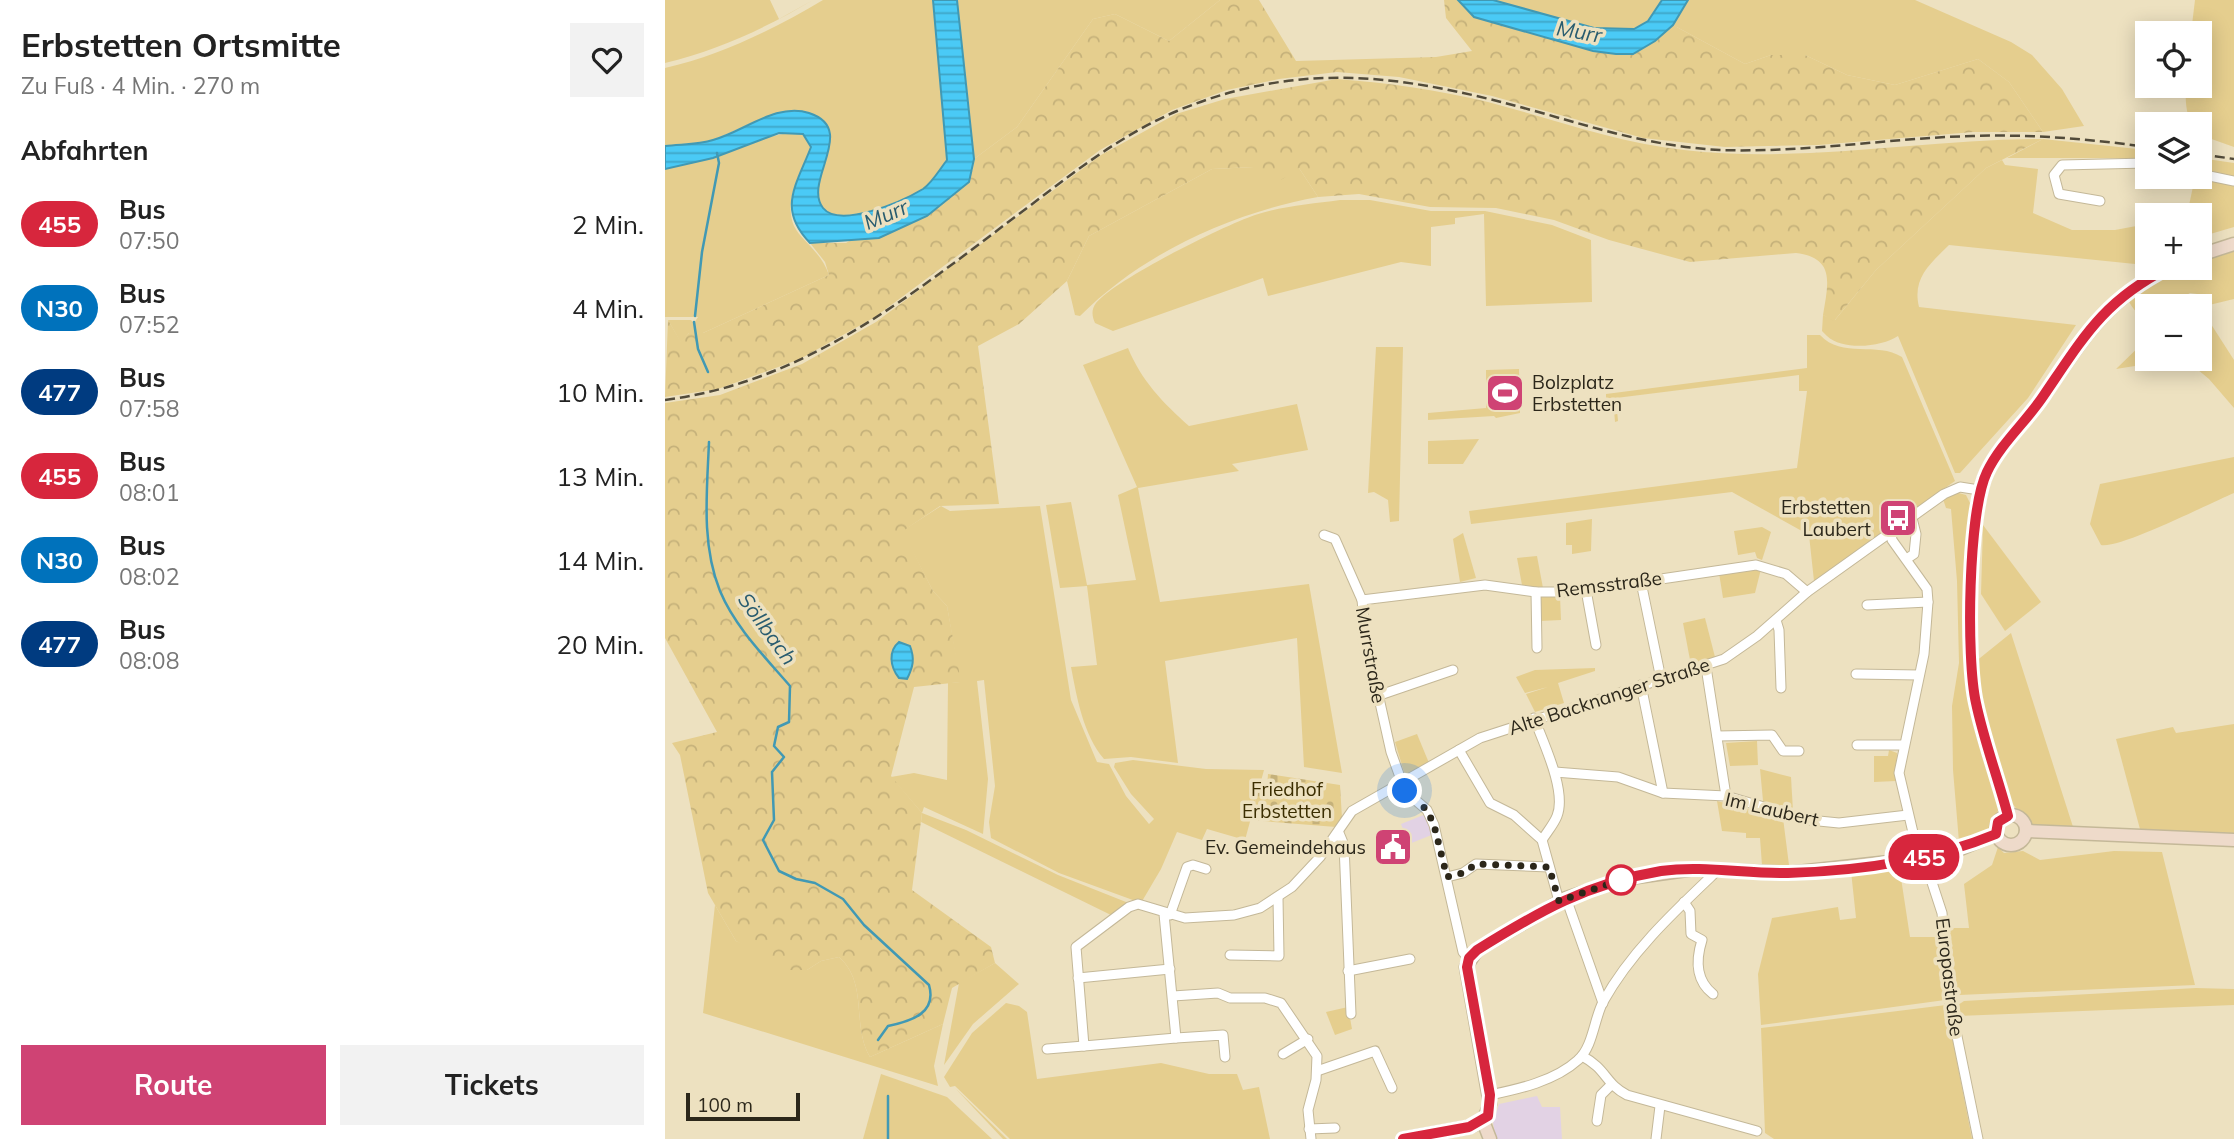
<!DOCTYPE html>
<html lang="de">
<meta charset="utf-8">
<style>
:root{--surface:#fff;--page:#f2f2f2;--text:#222;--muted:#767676;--accent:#cf4374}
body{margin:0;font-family:Mulish,sans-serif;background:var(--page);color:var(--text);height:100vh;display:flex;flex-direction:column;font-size:26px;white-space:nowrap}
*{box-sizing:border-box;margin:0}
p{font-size:23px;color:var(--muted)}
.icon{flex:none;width:38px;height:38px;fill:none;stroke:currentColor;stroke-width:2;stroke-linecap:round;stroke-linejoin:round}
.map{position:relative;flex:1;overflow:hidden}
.details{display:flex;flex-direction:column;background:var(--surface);width:665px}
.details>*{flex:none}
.badge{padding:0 14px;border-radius:23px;font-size:24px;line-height:46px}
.tools{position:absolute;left:1470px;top:21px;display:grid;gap:14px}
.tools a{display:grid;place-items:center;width:77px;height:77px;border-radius:0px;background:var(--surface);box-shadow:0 4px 18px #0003;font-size:35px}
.scale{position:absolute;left:21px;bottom:18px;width:114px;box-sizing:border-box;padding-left:7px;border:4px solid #2c271a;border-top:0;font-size:19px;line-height:24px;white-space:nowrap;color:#2c271a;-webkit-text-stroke:5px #ede1c0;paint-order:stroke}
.you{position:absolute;width:35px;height:35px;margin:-18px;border:5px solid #fff;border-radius:50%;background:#1a73e8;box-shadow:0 0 0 10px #1a73e833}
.map>.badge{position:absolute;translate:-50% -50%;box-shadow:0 0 0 4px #fff}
h2{padding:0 21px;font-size:26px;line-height:63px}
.round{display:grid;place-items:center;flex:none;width:74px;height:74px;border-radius:0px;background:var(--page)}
.overview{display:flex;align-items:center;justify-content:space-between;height:119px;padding:0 21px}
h1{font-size:33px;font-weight:700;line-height:52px}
.action{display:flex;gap:14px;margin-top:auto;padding:14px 21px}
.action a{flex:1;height:80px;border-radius:0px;background:var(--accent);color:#fff;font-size:28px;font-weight:700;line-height:80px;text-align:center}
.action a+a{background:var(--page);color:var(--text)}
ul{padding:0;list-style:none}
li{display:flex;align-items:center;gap:21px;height:84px;padding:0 21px}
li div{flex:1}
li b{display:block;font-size:26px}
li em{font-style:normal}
li .badge{min-width:77px;font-weight:700;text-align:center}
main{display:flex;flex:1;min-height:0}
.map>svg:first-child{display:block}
.education{fill:#e2d2e4}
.green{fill:#e5ce8e}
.forest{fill:url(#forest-crowns)}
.cemetery{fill:url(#cemetery-stones)}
.water{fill:url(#water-rules);stroke:#4199b4;stroke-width:2}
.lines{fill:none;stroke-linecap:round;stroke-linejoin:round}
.stream{stroke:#4199b4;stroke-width:2.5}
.street-casing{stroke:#c4b898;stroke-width:11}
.secondary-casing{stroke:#c4b898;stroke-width:15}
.street{stroke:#fff;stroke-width:9}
.secondary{stroke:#eedaca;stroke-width:12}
.rail{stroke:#524b3a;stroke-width:2.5;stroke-dasharray:10 5;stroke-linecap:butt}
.line-casing{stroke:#fff;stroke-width:16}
.line{stroke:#d7263d;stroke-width:10}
.walk{stroke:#2c271a;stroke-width:7;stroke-dasharray:0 12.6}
.stop-dot{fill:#fff;stroke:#d7263d;stroke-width:3.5}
.labels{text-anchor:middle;stroke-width:7;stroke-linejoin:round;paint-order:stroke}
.poi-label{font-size:19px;fill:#2c271a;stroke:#ede1c0;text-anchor:end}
.street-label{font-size:19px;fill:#2c271a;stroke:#ede1c0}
.park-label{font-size:19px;fill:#3b2d00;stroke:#ede1c0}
.water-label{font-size:21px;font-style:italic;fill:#295c6f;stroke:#ede1c0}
</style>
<main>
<section class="details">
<div class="overview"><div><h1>Erbstetten Ortsmitte</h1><p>Zu Fuß · 4 Min. · 270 m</p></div><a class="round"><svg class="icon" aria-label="heart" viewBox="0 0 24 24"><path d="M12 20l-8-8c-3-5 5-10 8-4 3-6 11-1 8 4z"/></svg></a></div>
<h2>Abfahrten</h2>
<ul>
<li><span class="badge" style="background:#d7263d;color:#fff">455</span><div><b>Bus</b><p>07:50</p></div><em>2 Min.</em></li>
<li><span class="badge" style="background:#0072bc;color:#fff">N30</span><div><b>Bus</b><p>07:52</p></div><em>4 Min.</em></li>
<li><span class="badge" style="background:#003b80;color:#fff">477</span><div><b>Bus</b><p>07:58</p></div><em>10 Min.</em></li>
<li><span class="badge" style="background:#d7263d;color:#fff">455</span><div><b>Bus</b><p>08:01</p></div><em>13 Min.</em></li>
<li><span class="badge" style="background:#0072bc;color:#fff">N30</span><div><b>Bus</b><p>08:02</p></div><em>14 Min.</em></li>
<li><span class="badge" style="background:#003b80;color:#fff">477</span><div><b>Bus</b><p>08:08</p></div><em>20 Min.</em></li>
</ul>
<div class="action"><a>Route</a><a>Tickets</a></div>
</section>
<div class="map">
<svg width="1569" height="1139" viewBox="0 0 1569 1139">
<defs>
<pattern id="forest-crowns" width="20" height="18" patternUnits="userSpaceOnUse" patternTransform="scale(1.75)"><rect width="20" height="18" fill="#e5ce8e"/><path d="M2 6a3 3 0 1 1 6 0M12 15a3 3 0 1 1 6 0" fill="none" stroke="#c5b17a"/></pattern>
<pattern id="cemetery-stones" width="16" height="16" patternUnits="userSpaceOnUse" patternTransform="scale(1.75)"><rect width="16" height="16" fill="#e5ce8e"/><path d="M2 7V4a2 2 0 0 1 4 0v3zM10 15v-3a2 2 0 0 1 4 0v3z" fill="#c5b17a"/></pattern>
<pattern id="water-rules" width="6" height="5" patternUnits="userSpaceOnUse" patternTransform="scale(1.75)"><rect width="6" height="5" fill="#4acaf6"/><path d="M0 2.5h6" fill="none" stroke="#3ea4c6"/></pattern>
</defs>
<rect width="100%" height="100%" fill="#ede1c0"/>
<g class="education">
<path d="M761 814 769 834 744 844 736 824Z"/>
<path d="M872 1096 877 1107H895L897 1139H831L828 1123 834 1104Z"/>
</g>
<g class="green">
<path d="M0 0H105L114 19 148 0C101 28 53 50 0 63Z"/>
<path d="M158 0H268L282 160C275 169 267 183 258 189 237 202 155 239 153 193 152 166 172 154 161 126L136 111 98 118 46 141 0 146V68C57 55 109 29 158 0Z"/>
<path d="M292 0H555L504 41 450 14 428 19 352 127 309 159Z"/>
<path d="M828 0H997C991 12 984 22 972 27 943 39 860 9 828 0Z"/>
<path d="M1022 0H1250L1346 42 1367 55 1397 89 1419 126 1378 132 1344 82 1313 59 1230 85 1182 75 1140 55H1106L1080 64 1008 25Z"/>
<path d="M1530 0H1569V147L1538 136 1535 133V124H1526C1521 112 1520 99 1521 86H1535V33H1526Z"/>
<path d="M128 132 138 134 146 147C137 170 118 200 129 226 137 242 156 251 164 275L38 333H24L16 343 3 320H26L29 323 33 317H0V169L48 158 93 139Z"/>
<path d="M1378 139 1482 150V158H1342Z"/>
<path d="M1535 158 1569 163V178L1535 170Z"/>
<path d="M1337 160 1340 165 1373 169 1368 213 1407 230H1450L1482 224V260L1470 264 1284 245C1265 264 1247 278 1254 307L1411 325 1363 398 1295 473H1290L1233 336C1217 347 1178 351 1162 336L1157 331 1158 315 1170 320 1211 270 1321 168Z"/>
<path d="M589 167 634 168 653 197C566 213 478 253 415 316L410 315 402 281 424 236 547 169Z"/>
<path d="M1530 177 1569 184V227L1535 237V215H1522Z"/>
<path d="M675 200H705L766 211H820L887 225 926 240 927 302 821 306 819 214 790 218V224L766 227V266L736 262 603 296 598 278 448 331 430 323C427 316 426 310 431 303 451 279 558 226 590 215 617 206 647 204 675 200Z"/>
<path d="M1569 247V299L1540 306 1532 294 1525 293 1503 306H1482V318C1473 317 1467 307 1463 300L1507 270 1535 268V259Z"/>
<path d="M1535 307 1569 360V408L1544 379 1520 359H1535Z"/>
<path d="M1142 335H1155C1177 359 1212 341 1237 357L1290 481 1239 517 1235 513 1227 519 1230 524 1149 581 1144 535 1067 492 806 524 804 511 1132 468 1142 391H1134V375L951 398 953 421 950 422 948 398H941V394L1142 368Z"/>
<path d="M1482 339V359H1514L1451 369Z"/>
<path d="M711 347H738L734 521 725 522 723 500 709 492 703 493Z"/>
<path d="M463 348C476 380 498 403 524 426L632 404 643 450 567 464 574 471 473 488 495 602 644 584 677 773 639 767 632 638 500 661 513 763 466 757 439 759C418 734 412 698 406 667L432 665 422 586 395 588 381 505 406 502 422 585 471 580 453 495 472 487 418 365Z"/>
<path d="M854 369 855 413 831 418 829 416 763 420V413L821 408V370Z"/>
<path d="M814 439 798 464H763V441Z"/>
<path d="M1569 457V493C1545 503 1455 549 1436 545L1425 524 1435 484Z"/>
<path d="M1290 492 1301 495 1305 503 1303 665 1335 806 1325 829 1294 842 1288 770 1287 706 1294 663 1292 581 1286 509 1281 508 1278 499Z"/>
<path d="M276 506 285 511 375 506 406 700 432 762 444 764 461 796 484 824 489 819 466 794 449 767 450 763 468 760 541 769 599 770 580 840 542 829 537 840 512 832 496 869 476 903 394 873 326 838 324 822 330 786 319 680 312 681 323 779 318 834 259 807 257 813 301 830 393 875 461 902V907L448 916 256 822 257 813 226 777 249 773 282 780 283 683 295 682 282 606 268 591 237 531Z"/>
<path d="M927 519 926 551 907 554V545H901V523Z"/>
<path d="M1318 525 1376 602 1340 631 1316 594Z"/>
<path d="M1097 527 1106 532 1097 560 1092 558 1090 552 1073 555 1069 531Z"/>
<path d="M798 533 811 578 795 582 788 539Z"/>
<path d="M872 556 878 588 857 585 852 558Z"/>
<path d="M1073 569H1096L1090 593 1058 598 1054 573Z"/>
<path d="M876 596H895L896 620 875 621Z"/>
<path d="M1040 618 1050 657 1026 665 1018 623Z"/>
<path d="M1346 633 1409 830C1396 829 1376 831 1366 823 1325 794 1316 708 1310 662Z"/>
<path d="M930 668V671L893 683 899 703 870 712 861 694 883 687 860 693 851 677 870 670Z"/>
<path d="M1569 724V836L1476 833 1451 739 1508 727 1511 733Z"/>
<path d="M752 734 764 763 743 774 739 772 730 742Z"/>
<path d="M1092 741 1093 765 1065 766 1061 743Z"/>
<path d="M1224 750 1232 753 1231 781 1209 782V756H1223Z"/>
<path d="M1095 769 1126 777 1128 811 1098 801Z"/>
<path d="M1052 801 1118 818 1124 865H1097L1095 838H1081V833L1057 831Z"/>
<path d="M1333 847 1339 853 1358 851 1375 860 1449 851 1497 852 1530 985 1294 995 1288 991 1285 928H1304L1299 884 1327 865Z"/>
<path d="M1234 865 1245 937H1275L1280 1000 1096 1025 1093 974 1107 918 1173 907 1175 920 1191 918 1186 871Z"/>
<path d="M50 905 71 941 142 970 156 961 174 957C204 984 186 1025 205 1057L278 1024 269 1066 273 1086 38 1013Z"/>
<path d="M330 963 354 984 308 1024 279 1065 294 983Z"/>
<path d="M1531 988 1569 989V1005L1293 1016V1005L1299 1001Z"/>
<path d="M341 1003 354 1006 362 1012 372 1079 496 1063 544 1074H572L578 1090 594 1087 605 1139H345L290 1086 285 1087 279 1077 307 1033Z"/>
<path d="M1281 1005 1307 1139H1109L1100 1133 1096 1028Z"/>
<path d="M683 1007 687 1029 670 1035 661 1012Z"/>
<path d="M216 1074 282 1097 327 1139H198Z"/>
<path d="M290 1088 342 1139H338Z"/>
</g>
<g class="forest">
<path d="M555 0H594L631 61 771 57 807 51 781 18 779 0H793L810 17 874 34 990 41 1008 25 1080 64 1106 55H1140L1182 75 1230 85 1313 59 1344 82 1378 132H1308L1153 145 1060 147 978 138 827 96 734 77 672 72 614 79 562 90 507 110 435 150 210 317 135 359 53 389 0 397 3 320 16 342 24 333H38L164 275 160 262 145 243H181L308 170 309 159 352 127 428 19 450 14 504 41Z"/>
<path d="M672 79C724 83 773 90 823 102 888 119 952 143 1019 150 1137 164 1259 139 1378 139L1321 168 1211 270 1169 321 1158 315C1163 284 1171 258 1131 253L1025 262 944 240 889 220 831 208 765 207 694 194 653 197 634 168 604 188 589 167 547 169 424 236 402 281 354 324 313 346 334 504 275 506 238 531 268 591 282 606 296 682 249 687 226 776 257 813 247 890 326 947 330 963 287 988 278 1024 205 1057C186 1025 204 984 174 957L156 961 142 970H123L71 941 43 893 15 755 7 743 52 732 0 638V403L55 395 137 364 211 322 436 155 511 114 560 99Z"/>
</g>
<path class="cemetery" d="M603 774 675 785 677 818 671 827 585 820 593 793 602 788Z"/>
<g class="water">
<path d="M268 0H292L309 159 304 182 262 216 214 238 145 243C112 209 131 186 146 147L138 134 114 133 48 158 0 169V146C15 144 33 145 48 140 78 132 112 102 144 113 194 129 137 181 158 208 175 229 238 201 258 189 267 183 275 169 282 160Z"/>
<path d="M793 0H828L929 28 969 29 983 21 997 0H1023L1008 25 990 41 968 54H951L928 51 809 17Z"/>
<path d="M234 642 245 646C250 659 248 667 242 679L234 678C225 667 223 651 234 642Z"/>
</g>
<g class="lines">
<g class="stream">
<path d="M30 316 37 252 54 163 52 153"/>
<path d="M29 322 33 349 43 372"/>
<path d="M44 442C42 491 36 544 55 591 70 627 100 657 125 686L124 722 113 727 109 746 119 757 107 772 109 820 98 840 114 871 131 879 150 883 178 899 199 925 264 985C272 1013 247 1021 223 1026L213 1040"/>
<path d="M223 1096V1139"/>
</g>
<defs>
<g id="street">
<path d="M1535 174 1569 181"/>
<path d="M1435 201 1394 194 1389 175 1397 165 1482 163"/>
<path d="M1226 532 1227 540 1262 589 1263 602 1259 654 1234 773 1254 858"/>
<path d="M659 535 670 539 697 600 701 640 726 752 740 791 762 810 769 825 798 952 804 959"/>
<path d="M1243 558 1249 554 1251 534 1247 518"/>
<path d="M976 582 996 679"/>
<path d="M921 590 931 645"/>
<path d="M871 592 872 648"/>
<path d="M697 600 820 585 871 592H908L1091 565 1121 574 1142 592"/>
<path d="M1202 605 1263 602"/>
<path d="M1111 620 1114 630 1116 688"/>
<path d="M1041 667 1061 796"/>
<path d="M1191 674 1254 675"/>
<path d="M976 685 998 793"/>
<path d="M712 696 788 670"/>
<path d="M869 718C878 742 902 791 892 816 889 824 882 832 877 840"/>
<path d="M1052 736 1107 735 1118 751H1134"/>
<path d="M1192 745H1237"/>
<path d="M794 750 825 803 849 815 877 840 894 901"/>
<path d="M890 772 953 777 998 793 1061 796 1144 820 1174 823 1243 815"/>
<path d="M674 833 679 845 686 1014"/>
<path d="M1259 858 1277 913 1285 1002 1313 1139"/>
<path d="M782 877 798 873 811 864 884 867"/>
<path d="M901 898 938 1003"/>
<path d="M1019 902 1025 911 1026 934 1037 940C1031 959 1030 980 1048 994"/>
<path d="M499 914 511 1038 419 1046 411 947 464 907 473 904 520 918 569 915 595 908 627 887 655 857 687 811 815 738 1059 659 1092 636 1142 592 1279 494 1295 487 1314 490"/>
<path d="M505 915 522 867 528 865 541 869"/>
<path d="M565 955 614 956 613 898"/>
<path d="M683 971 745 959"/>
<path d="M413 978 505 969"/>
<path d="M508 996 553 993 565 998H600L616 1003 652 1056 651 1080 643 1110 646 1139"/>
<path d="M511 1038 558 1035 560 1057"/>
<path d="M382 1049 419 1046"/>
<path d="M618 1054 643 1039"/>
<path d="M917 1056C942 1069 940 1084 962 1095L1092 1131"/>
<path d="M652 1071 710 1051 727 1088"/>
<path d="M825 1095C854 1089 890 1081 913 1060 928 1047 929 1019 938 1002 966 951 1012 909 1053 870"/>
<path d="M932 1121 936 1095 946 1085"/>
<path d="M644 1129 670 1128"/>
<path d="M991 1139 995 1106"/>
</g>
<g id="secondary">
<path d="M1535 255 1569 244"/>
<path d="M1343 815C1333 778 1318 741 1311 703 1301 659 1303 511 1322 472 1336 443 1362 421 1379 395 1419 338 1438 302 1503 268"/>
<circle cx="1346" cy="830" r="15"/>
<path d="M1361 831 1569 840"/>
<path d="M818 1121 825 1104 801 967 812 950 901 898 958 879 1029 869 1124 873 1224 862 1295 849 1331 834"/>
<path d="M818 1121 825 1139"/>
<path d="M738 1139 804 1127 818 1121"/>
</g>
</defs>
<use href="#street" class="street-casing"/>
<use href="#secondary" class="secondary-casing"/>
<use href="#street" class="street"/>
<use href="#secondary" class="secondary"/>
<g class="rail">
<path d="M1535 154 1569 159"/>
<path d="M0 400C146 381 252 290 366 205 413 169 458 134 512 111 641 57 748 77 877 113 936 130 993 147 1055 150 1140 153 1224 138 1308 136 1366 134 1425 139 1482 147"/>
</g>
</g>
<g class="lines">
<defs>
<path id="line" d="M738 1139 804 1127 823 1116 825 1095 802 967 804 958 812 950C873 912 923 883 996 871 1038 865 1081 874 1123 873 1193 871 1266 861 1331 834L1333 822 1343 816C1333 778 1319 741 1311 703 1301 659 1303 511 1322 472 1336 443 1362 421 1379 395 1418 338 1438 301 1503 268"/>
</defs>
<use href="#line" class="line-casing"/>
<use href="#line" class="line"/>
<path class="walk" d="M740 791 762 810 769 825 782 877 798 873 811 864 884 867 894 901 956 880"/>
</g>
<defs>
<symbol id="stadium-square" viewBox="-11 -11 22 22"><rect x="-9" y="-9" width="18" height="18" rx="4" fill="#cf4374" stroke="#ede1c0"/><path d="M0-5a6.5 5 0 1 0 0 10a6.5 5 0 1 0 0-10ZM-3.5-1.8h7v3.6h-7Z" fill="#fff"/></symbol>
<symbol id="bus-square" viewBox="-11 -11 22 22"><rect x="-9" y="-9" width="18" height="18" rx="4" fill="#cf4374" stroke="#ede1c0"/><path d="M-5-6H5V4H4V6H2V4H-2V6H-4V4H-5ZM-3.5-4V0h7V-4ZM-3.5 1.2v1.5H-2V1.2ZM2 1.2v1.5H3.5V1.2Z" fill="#fff"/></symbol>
<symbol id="civic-square" viewBox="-11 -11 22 22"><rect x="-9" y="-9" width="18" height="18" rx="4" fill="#cf4374" stroke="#ede1c0"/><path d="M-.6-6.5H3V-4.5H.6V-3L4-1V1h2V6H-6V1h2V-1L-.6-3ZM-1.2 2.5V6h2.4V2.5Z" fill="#fff"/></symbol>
</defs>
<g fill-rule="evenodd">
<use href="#stadium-square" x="818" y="371" width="44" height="44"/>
<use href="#bus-square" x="1211" y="496" width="44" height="44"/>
<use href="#civic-square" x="706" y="825" width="44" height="44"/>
</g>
<circle class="stop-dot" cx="956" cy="880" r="14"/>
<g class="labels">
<g class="poi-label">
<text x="867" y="389" text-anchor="start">Bolzplatz<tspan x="867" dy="22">Erbstetten</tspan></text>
<text x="1206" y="514">Erbstetten<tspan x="1206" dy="22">Laubert</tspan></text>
<text x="701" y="854">Ev. Gemeindehaus</text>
</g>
<g class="street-label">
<text transform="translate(944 584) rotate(-7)" y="7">Remsstraße</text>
<text transform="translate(706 655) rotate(80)" y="7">Murrstraße</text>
<text transform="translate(944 696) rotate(-18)" y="7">Alte Backnanger Straße</text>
<text transform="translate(1107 809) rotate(13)" y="7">Im Laubert</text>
<text transform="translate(1285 977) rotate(83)" y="7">Europastraße</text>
</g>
<g class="park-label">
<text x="622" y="796">Friedhof<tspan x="622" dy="22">Erbstetten</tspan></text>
</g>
<g class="water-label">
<text transform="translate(914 32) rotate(10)" y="7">Murr</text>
<text transform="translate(221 215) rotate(-23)" y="7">Murr</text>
<text transform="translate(102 629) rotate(54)" y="7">Söllbach</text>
</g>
</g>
</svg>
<div class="tools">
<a><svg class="icon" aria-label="locate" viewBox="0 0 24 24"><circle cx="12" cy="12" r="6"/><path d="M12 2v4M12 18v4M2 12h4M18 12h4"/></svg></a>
<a><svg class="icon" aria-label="layers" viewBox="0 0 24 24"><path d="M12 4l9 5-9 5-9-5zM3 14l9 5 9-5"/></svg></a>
<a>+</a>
<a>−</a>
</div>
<div class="scale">100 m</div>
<div class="you" style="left:740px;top:791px"></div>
<b class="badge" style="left:1259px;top:857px;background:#d7263d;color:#fff">455</b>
</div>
</main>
